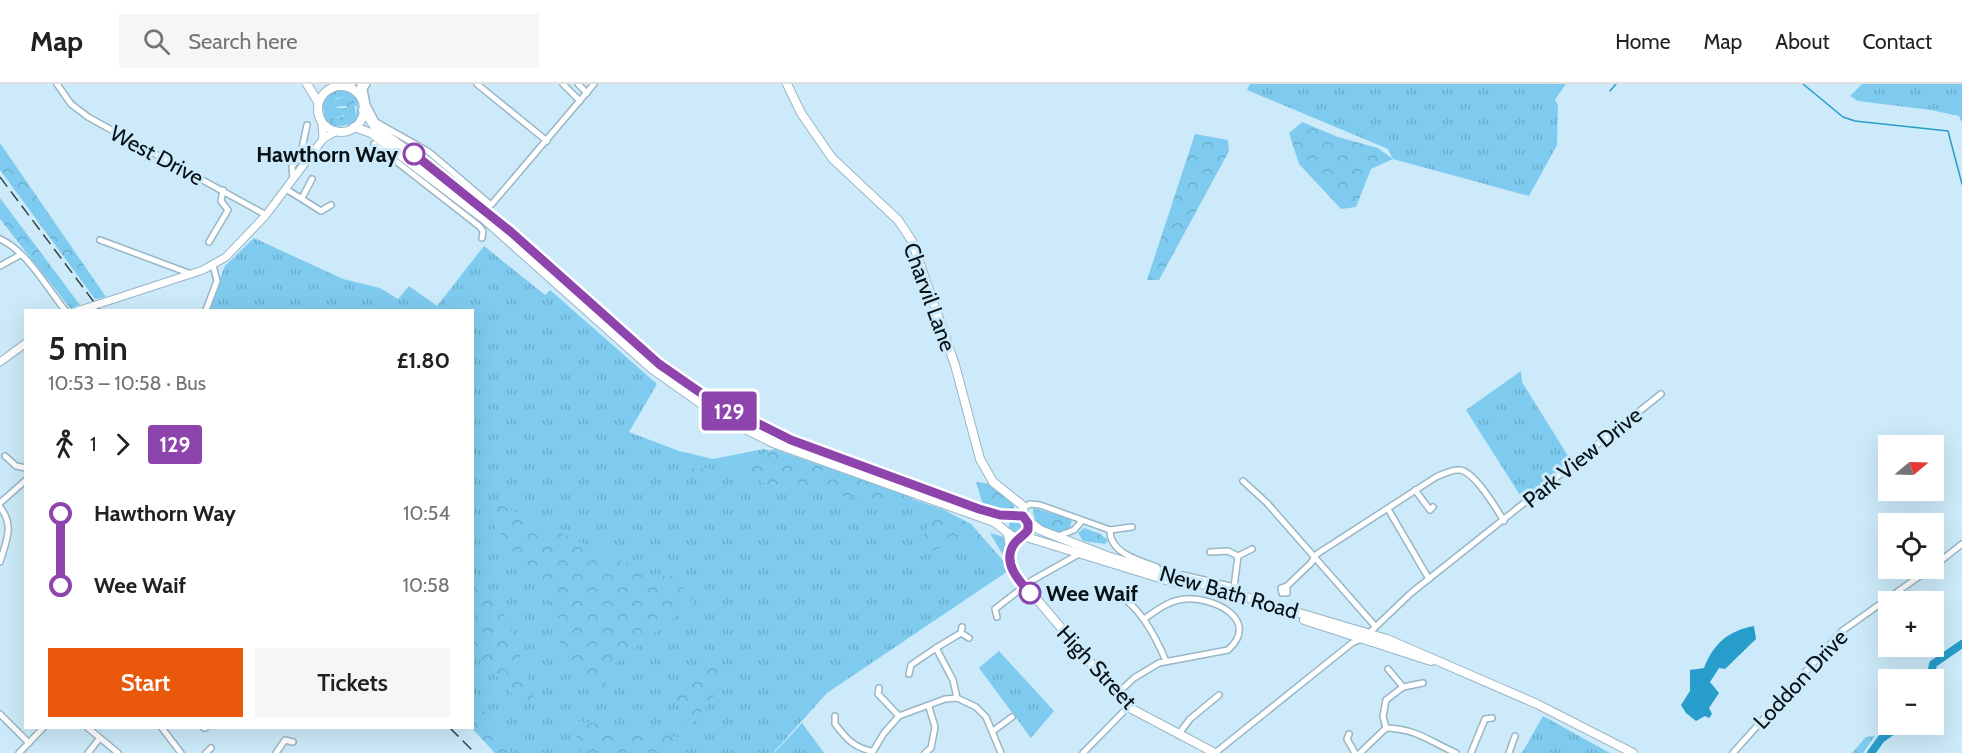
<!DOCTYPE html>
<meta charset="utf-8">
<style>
:root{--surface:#fff;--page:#f6f6f6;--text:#202124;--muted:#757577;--line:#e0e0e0;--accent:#ea580c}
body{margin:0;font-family:Cabin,sans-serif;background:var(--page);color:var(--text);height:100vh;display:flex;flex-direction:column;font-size:22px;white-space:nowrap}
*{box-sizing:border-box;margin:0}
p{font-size:20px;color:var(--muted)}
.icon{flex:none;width:33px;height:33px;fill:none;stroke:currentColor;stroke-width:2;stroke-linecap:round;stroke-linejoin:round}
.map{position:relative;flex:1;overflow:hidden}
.sheet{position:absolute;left:24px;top:225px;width:450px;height:420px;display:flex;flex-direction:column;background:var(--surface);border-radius:0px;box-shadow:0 6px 24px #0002}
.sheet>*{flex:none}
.badge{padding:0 12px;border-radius:4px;font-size:21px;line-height:39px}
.needle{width:39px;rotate:71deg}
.tools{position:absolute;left:1878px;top:351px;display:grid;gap:12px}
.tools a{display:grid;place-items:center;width:66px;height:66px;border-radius:0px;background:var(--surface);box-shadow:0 6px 24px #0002;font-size:30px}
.map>.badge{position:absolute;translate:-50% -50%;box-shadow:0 0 0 3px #fff}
.legs{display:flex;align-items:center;gap:9px;height:66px;padding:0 24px;font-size:20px}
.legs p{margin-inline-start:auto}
.headline{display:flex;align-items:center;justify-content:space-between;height:102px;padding:0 24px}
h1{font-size:33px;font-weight:600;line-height:45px}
.action{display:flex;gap:12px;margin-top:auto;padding:12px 24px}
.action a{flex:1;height:69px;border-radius:0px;background:var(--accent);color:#fff;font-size:24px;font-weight:600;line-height:69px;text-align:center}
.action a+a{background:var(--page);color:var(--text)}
ul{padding:0 24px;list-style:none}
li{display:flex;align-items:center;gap:21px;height:72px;font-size:22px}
li i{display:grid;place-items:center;width:9px;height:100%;margin:0 8px;background:currentColor}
li i::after{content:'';width:15px;height:15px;margin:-8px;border:4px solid;border-radius:50%;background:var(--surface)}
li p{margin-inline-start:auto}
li:first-child i{background:linear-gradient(#0000 50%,currentColor 0)}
li:last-child i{background:linear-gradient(currentColor 50%,#0000 0)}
header{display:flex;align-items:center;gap:36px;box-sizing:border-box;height:84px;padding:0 30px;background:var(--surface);border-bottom:2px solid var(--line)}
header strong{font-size:28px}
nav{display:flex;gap:33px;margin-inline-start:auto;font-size:21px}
.search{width:420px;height:54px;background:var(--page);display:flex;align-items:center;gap:15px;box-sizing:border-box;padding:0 21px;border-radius:0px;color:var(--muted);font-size:22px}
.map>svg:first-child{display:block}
.grass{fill:url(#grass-tufts);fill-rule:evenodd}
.forest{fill:url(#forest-crowns)}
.water{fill:#279dcb}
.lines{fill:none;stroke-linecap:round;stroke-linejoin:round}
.stream{stroke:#279dcb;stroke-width:1.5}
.river{stroke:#279dcb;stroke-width:8}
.minor-casing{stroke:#99b6c5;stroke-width:8}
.tertiary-casing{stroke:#99b6c5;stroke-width:9}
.secondary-casing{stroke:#99b6c5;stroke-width:10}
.primary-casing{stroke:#99b6c5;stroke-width:10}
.minor{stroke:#fff;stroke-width:5}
.tertiary{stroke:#fff;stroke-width:7}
.secondary{stroke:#fff;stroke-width:8}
.primary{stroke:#fff;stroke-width:8}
.rail{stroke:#34424a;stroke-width:1.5;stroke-dasharray:12 6;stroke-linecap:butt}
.tertiary-bridge-casing{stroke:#99b6c5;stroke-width:9;stroke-linecap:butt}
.tertiary-bridge{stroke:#fff;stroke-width:7}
.line-1-casing{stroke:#fff;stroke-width:14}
.line-1{stroke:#8e44ad;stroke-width:9}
.stop-1-dot{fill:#fff;stroke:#8e44ad;stroke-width:3}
.labels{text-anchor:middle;stroke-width:6;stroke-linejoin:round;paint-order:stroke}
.stop-label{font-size:22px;font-weight:bold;fill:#071116;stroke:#cceaf9;text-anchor:end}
.street-label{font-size:22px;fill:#071116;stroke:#cceaf9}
</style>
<header>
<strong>Map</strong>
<div class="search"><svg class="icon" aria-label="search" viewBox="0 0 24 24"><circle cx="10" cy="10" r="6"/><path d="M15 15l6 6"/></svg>Search here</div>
<nav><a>Home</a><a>Map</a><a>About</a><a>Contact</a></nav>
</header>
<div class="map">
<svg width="1962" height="669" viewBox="0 0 1962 669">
<defs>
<pattern id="grass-tufts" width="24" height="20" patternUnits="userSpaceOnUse" patternTransform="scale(1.5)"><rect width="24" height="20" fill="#7ecbef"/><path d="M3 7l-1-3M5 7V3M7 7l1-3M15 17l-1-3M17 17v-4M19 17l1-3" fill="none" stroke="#6badcc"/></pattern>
<pattern id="forest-crowns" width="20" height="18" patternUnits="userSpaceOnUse" patternTransform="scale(1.5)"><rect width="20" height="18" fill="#7ecbef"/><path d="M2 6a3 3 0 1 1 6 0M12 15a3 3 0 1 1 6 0" fill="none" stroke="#6badcc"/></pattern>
</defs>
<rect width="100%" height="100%" fill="#cceaf9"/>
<g class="grass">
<path d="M1250 0H1548L1558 22 1557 61 1529 112 1393 75 1388 65 1247 6Z"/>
<path d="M1862 0H1962V39L1959 32 1931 26 1858 17 1850 12Z"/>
<path d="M344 5 351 7 357 13 359 34 353 40 334 43 325 35 322 17 326 10ZM345 12 357 23 356 32 332 35 347 30 348 24H337L335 15Z"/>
<path d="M254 154 343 195 380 204 398 215 409 202 437 222 484 162 545 211 550 206 657 300 629 348 679 367 713 375 764 365 936 423 974 449 1008 487 827 609 773 669H495L472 644V226H207L225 182Z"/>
<path d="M1521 287 1522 298 1570 375 1568 382 1525 419 1466 326Z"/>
<circle cx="1017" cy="442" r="8"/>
<path d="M990 449 1004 453 1007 478Z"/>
<path d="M999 567 1054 627 1031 654 979 584Z"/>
<path d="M1543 632 1610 669H1522Z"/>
<path d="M802 639 824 669H774Z"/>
</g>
<g class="forest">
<path d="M1548 0H1566L1554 17Z"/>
<path d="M345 12 354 16 356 32 349 39 333 40 332 35 344 32 348 26 346 22 333 23 330 18Z"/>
<path d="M1302 38 1338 53 1378 64 1393 75 1371 85 1356 123 1341 125 1299 80 1289 49Z"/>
<path d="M1195 50 1228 56 1229 67 1159 196H1147Z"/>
<path d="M0 59 106 213 95 215 0 86Z"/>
<path d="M0 114 80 221 71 225 0 135Z"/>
<path d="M774 365 914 414 904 418 859 415 820 408 776 406 731 381Z"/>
<path d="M709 384 724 394 704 395 688 385Z"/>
<path d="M976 398 990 400 1013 417 1014 425 1003 426 983 421Z"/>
<path d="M477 419 502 422 653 492H675L693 519 613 581 599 615 558 570 563 541 536 498Z"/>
<path d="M940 424 971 440 1007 481 992 493 993 482 967 452 912 476 929 441 928 430Z"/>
<path d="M1033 424 1072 435 1070 446C1052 451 1033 445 1033 424Z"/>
<path d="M1084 444 1100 450 1108 456 1105 460 1083 457 1078 449Z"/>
<path d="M472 490 477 500 508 536 536 620H521L473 565Z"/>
<path d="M712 579 725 597 689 646 673 610Z"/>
<path d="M473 623 484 627 512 669H495L472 644Z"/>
<path d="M574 636 681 654 674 669H580Z"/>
<path d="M1875 652 1863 669H1852L1866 653Z"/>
</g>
<path class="water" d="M1754 542 1756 555 1725 585 1719 584 1710 598 1719 609 1709 624 1712 630 1709 634 1705 632 1696 637 1686 629 1681 621 1690 607V586L1704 584C1714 559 1728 547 1754 542Z"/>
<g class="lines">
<g class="stream">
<path d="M1803 0 1843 33 1855 37 1948 47 1962 100"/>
<path d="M1610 7 1616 0"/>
</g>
<g class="river">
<path d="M1930 596 1933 580 1962 560"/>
<path d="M1871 669 1881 655 1902 640"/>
</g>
<defs>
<g id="minor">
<path d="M57 0 71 20 88 33 266 131"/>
<path d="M367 0 364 5 367 21 376 38 429 68 491 121 594 0"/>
<path d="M477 0 547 57"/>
<path d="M563 0 580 17"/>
<path d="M578 0 587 9"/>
<path d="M374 60 479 142 483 147 482 154"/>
<path d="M293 95 292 83 301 69 307 41"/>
<path d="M286 105 321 127 331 121"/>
<path d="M302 114 312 95"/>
<path d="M0 155C27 167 47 204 65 226"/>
<path d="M100 156 191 190"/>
<path d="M209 158 228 126 221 117 223 106"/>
<path d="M0 182 20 171"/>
<path d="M206 226 217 197 213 181"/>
<path d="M5 372 16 382 26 384"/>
<path d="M1243 397 1267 419 1375 542"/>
<path d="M1415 406 1430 426 1433 423"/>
<path d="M0 419 26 396"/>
<path d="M0 423C15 442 6 457 0 478"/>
<path d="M1023 424 1030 420 1040 421 1110 446 1132 443"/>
<path d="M1388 425 1429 495"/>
<path d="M1110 446C1109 469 1140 477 1157 483"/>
<path d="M1058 452 1074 446 1081 438"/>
<path d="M1210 468 1228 467 1238 472"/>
<path d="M1934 482 1962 460"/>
<path d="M1183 491 1234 503 1238 472 1252 465"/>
<path d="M1287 502 1281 504 1282 509H1287V502L1311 479 1317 470 1436 393C1443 390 1452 385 1460 386 1475 388 1496 424 1504 437"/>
<path d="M1111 505C1139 521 1154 549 1166 577"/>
<path d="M997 533 995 525 1031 497 1079 470"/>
<path d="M961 549 969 554"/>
<path d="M1368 550 1411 509 1661 310"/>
<path d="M1388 585 1403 603"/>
<path d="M909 590 911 581 936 564"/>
<path d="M879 604 878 610 899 632"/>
<path d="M1117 610 1134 594 1159 579 1228 566C1261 536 1214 513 1186 515 1169 516 1157 526 1144 535"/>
<path d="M957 614 953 596 936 564 961 549 962 543"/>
<path d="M0 630 29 659"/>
<path d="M835 632V640C846 654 853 663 871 667"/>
<path d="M88 644 118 669"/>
<path d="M162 644 181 669"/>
<path d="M204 644H205"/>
<path d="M1386 644C1417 645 1429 657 1456 669"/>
<path d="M993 647 1012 633"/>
<path d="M1349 650 1347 655 1355 669"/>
<path d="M1178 651 1190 635 1219 611"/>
<path d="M19 669 43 644"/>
<path d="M88 669 99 655"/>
<path d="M206 669 211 664"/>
<path d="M276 669 285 656 293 658"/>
<path d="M872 669 884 649 899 632 945 615 957 614 976 623 986 633 1001 669"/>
<path d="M925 669 931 664 935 643 929 623"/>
<path d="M1083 669 1128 623"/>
<path d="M1215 669 1352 559 1361 555"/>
<path d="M1360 669 1386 644 1383 632 1386 616 1403 603 1423 599"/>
<path d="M1471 669 1485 635 1492 634"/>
<path d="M1509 669 1515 652"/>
<path d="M1733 669 1842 547 1931 484"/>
</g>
<g id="tertiary">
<path d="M347 2 351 0"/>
<path d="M360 12 361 0"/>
<path d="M322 39 323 55"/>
<path d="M105 218 203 186 226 173 266 131 323 55 336 47"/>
<path d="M0 278 26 259"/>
</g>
<path id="secondary" d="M787 0 801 29 832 74 898 136 912 157 955 281 980 375 993 398 1022 421 1025 434"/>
<g id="primary">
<path d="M307 0 318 18"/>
<circle cx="341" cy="25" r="23"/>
<path d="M363 26 374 42 454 101 659 280 711 317 791 356 992 429 1021 431 1040 446 1107 472 1387 555 1537 620 1633 669"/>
<path d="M354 43 371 49 484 135 652 285 717 331 773 359 994 438C1003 443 1014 460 1025 451 1030 446 1029 441 1027 436"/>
<path d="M1008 449 1013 487 1128 623 1215 669"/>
<path d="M1023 452 1176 499"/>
<path d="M1304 536 1431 577"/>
</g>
</defs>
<use href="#minor" class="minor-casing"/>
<use href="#tertiary" class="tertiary-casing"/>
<use href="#secondary" class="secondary-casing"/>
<use href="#primary" class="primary-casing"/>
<use href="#minor" class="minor"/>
<use href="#tertiary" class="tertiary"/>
<use href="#secondary" class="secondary"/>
<use href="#primary" class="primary"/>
<g class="rail">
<path d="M0 93 100 226"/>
<path d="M450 644 475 669"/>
</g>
<defs>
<path id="tertiary-bridge" d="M80 226 105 218"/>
</defs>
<use href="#tertiary-bridge" class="tertiary-bridge-casing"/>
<use href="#tertiary-bridge" class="tertiary-bridge"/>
</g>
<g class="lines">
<defs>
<path id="line-1" d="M414 70 511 148 659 280 711 316 791 356 979 425 1000 431 1023 432 1028 439V446C1024 452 1018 454 1014 460 1002 478 1018 496 1030 509"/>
</defs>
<use href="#line-1" class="line-1-casing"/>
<use href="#line-1" class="line-1"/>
</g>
<g class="stop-1-dot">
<circle cx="414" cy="70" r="10"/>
<circle cx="1030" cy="509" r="10"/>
</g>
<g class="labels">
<g class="stop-label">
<text x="398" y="78">Hawthorn Way</text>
<text x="1046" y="517" text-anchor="start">Wee Waif</text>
</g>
<g class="street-label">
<text transform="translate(157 71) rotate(28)" y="8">West Drive</text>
<text transform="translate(930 213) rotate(70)" y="8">Charvil Lane</text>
<text transform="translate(1582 373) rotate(-39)" y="8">Park View Drive</text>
<text transform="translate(1229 508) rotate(16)" y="8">New Bath Road</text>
<text transform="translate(1097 583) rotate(47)" y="8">High Street</text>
<text transform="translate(1800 595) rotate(-47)" y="8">Loddon Drive</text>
</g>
</g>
</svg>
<div class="tools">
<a><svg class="needle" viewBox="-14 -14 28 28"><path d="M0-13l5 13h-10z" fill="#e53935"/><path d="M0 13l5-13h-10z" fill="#757577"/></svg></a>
<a><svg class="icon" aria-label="locate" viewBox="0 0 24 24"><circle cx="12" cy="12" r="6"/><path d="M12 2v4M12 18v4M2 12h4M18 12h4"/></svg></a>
<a>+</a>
<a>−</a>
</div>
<b class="badge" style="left:729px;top:327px;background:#8e44ad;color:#fff">129</b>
<section class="sheet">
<div class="headline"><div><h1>5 min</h1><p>10:53 – 10:58 · Bus</p></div><b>£1.80</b></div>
<div class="legs"><svg class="icon" aria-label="walk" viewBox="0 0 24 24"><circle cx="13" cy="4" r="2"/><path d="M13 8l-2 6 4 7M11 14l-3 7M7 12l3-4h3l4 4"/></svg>1<svg class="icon" aria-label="forward" viewBox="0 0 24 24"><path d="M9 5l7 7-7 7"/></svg><b class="badge" style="background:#8e44ad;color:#fff">129</b></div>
<ul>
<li><i style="color:#8e44ad"></i><b>Hawthorn Way</b><p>10:54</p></li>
<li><i style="color:#8e44ad"></i><b>Wee Waif</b><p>10:58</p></li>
</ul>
<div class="action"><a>Start</a><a>Tickets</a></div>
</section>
</div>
